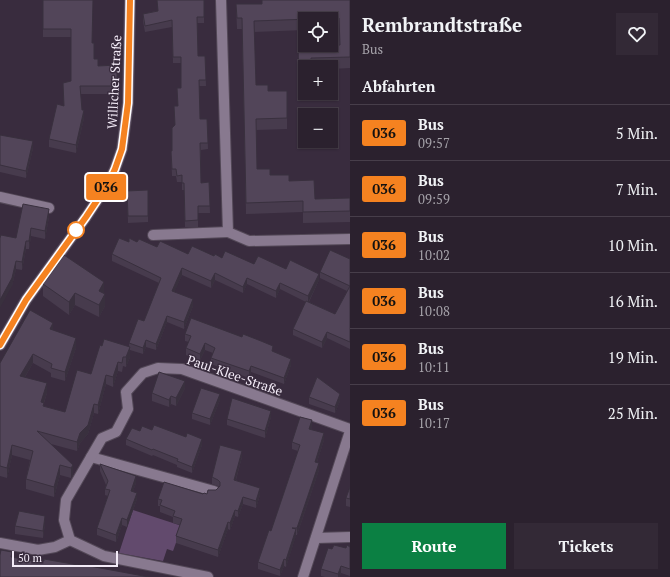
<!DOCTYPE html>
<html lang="de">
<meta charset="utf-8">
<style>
:root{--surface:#2b212e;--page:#332936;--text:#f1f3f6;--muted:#a6a3aa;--line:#473e4a;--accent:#0b8043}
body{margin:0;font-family:"PT Serif",serif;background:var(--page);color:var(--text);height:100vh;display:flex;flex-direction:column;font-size:15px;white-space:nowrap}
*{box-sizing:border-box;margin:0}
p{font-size:13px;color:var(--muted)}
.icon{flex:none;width:22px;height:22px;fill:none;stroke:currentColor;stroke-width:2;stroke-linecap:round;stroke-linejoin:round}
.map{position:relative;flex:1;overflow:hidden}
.panel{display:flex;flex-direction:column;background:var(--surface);width:320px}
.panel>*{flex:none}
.badge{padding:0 8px;border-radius:3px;font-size:14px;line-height:26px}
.tools{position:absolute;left:298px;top:12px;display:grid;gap:8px}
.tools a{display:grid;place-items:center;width:40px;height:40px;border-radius:0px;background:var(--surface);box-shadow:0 1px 3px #0004,0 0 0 1px var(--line);font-size:20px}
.scale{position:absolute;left:12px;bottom:10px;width:106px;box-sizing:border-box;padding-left:4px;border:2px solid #f3ebf7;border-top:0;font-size:11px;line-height:14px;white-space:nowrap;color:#f3ebf7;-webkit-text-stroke:3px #392c3e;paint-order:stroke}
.map>.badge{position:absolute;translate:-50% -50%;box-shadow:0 0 0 2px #fff}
h2{padding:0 12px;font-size:15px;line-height:36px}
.round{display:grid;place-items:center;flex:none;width:42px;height:42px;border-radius:0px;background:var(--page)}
.head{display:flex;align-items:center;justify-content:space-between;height:68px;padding:0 12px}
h1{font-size:19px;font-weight:700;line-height:30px}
.cta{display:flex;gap:8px;margin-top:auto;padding:8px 12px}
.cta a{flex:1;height:46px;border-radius:0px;background:var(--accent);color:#fff;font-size:16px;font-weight:700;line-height:46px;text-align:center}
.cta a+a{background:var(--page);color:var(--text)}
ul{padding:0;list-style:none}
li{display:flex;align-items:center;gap:12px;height:56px;padding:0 12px;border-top:1px solid var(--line)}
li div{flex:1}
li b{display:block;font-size:15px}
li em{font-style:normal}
li .badge{min-width:44px;font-weight:700;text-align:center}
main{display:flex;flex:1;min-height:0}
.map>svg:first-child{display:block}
.green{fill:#624a6d}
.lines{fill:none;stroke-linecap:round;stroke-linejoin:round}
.minor-casing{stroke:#534857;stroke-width:12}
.minor{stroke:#88798f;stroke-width:10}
.wall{fill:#473b4d}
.shaded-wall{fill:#39303e}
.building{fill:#524559;stroke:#39303e}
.line-casing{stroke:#fff;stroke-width:9}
.line{stroke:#f58220;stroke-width:6}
.stop-dot{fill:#fff;stroke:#f58220;stroke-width:2}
.labels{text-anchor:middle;stroke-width:3;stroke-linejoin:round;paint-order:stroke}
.street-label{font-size:13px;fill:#f3ebf7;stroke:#392c3e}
</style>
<main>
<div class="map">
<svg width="350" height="577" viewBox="0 0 350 577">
<rect width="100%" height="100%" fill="#392c3e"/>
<path class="green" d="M133 510 182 526 173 551 167 549 163 561 119 553Z"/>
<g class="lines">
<defs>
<g id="minor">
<path d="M221 0 228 232 249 241 350 239"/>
<path d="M0 197 49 208"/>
<path d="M153 235 228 232"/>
<path d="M0 345 26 300 86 217 108 184 115 169 122 149 128 103 130 0"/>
<path d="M91 457 214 491"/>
<path d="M316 538 350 537"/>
<path d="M0 543 38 550 55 547 70 540"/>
<path d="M208 577 104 556 70 540 64 520 66 500 102 438 116 432 128 409 126 392 143 373 158 368 182 369 350 429"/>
<path d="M303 577 350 431"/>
</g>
</defs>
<use href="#minor" class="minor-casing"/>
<use href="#minor" class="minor"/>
</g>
<g class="wall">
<path d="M43 0 92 43 94 59 98 66 117 65V94H80L82 110 84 118 76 153 49 147V139L64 106 63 83 71 81V37H43Z"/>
<path d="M204 0V23H197L198 56H205L206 86H199L200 119H207L208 149 201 150V183L209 182 210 213H198V227H185L184 190H182V182H177L176 176H172L171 151H172L175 126 181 88V63H173L172 27 145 32 143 21V14Z"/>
<path d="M350 0V68L331 69V67H305V88H299L298 57 339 45V29L331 30V19H305V30L254 32 256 85 268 91 287 118V129L256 130 257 169 270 175 289 181 315 199 350 198V222L303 223V212L246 214 242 29H237L236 4H262Z"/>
<path d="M0 135 33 148 26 178 0 172Z"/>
<path d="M148 190V222L128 223 127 191Z"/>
<path d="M49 217 45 239 31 236 29 249H26L22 270 16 269 12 286 16 238Z"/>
<path d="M129 242H137L188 254 214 256 254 264 286 269 319 280 309 302 335 314 347 291 320 278V272L350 259V349L327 338 322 348 293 335V329L306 302 280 289 276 298 247 284 243 293 215 280 211 288 182 275 174 292 193 306 184 329 167 322 156 350 146 347 143 354 130 350V357L126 367 123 366 122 372 118 371 113 387 106 384 98 414 94 413 88 434 80 443 77 451 51 444 73 465V475L71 478 60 475 54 497 26 489V479L30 460 12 455 7 478 0 476V363L53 330 76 348 65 381 51 377V373L33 363 25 377 47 393 44 403V406L65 412 91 374 102 346 129 347V343L144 321 159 283 112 261V254Z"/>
<path d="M43 284 104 293 105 306 99 317 75 305 69 315 43 296Z"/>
<path d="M185 334 273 352 291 365 284 384 251 372 249 378 211 364V358L213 353 205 350 200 360 186 355V348L189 342 185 341Z"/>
<path d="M185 388 176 406 171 404 169 407 152 401V393Z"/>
<path d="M309 397 340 401 335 413 309 404Z"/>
<path d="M220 400 210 425 192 419V413Z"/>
<path d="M271 417 265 438 227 425V419Z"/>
<path d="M312 427 311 429 324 440 317 462 319 470 297 535H296L286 567 284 566 280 576 258 569V562L271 531 298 451 292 449V442Z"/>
<path d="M152 430 202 445 192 473 177 467V465L153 455 152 456 126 445V439Z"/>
<path d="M242 457 236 480 260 495 256 508 243 504 238 517 235 516 230 530 228 529 218 557 176 543V536L180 525 173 523V517L160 512V506H158V499L203 494H207L216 490 219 487 218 486 212 484V477Z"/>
<path d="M100 464 136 483 133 491 137 499 127 527 122 525 116 542 97 535V528L108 496 105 495V489L106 485 100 471Z"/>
<path d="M350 487V507L346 506V498Z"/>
<path d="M45 524 43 538 15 534V526Z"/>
<path d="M350 547V576L341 573 339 577H325L321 576V569L332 549 346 548Z"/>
</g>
<g class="shaded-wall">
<path d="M84 110V118L76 153V145Z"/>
<path d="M33 141V148L26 178V171Z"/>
<path d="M49 209V217L45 239V231Z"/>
<path d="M31 228V236L29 249V241Z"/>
<path d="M26 241V249L22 270V262Z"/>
<path d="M16 261V269L12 286 0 308V300Z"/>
<path d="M182 268V275L172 298V291Z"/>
<path d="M215 273V280L211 288V281Z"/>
<path d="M319 274V280L308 303V296Z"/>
<path d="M247 278V284L243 293V287Z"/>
<path d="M104 282V294L99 291Z"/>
<path d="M280 283V289L276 298V291Z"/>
<path d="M75 293V305L69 315V302Z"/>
<path d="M105 294V306L99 317V305Z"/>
<path d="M193 299V306L184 329V322Z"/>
<path d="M167 316V322L156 350V344Z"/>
<path d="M53 323V332L50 329Z"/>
<path d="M327 332V338L322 348V342Z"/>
<path d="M76 338V348L65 381V372Z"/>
<path d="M146 340V347L143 354V348Z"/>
<path d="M205 343V350L200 360V354Z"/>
<path d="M130 347V357L126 367V357Z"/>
<path d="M33 354V363L20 385V376Z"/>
<path d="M291 359V365L284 384V378Z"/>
<path d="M118 362V371L113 387V377Z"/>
<path d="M251 366V372L249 378V371Z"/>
<path d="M106 375V384L98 414V405Z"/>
<path d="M185 381V388L176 406V398Z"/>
<path d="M47 383V393L41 411V402Z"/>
<path d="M220 394V400L210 425V419Z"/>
<path d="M340 394V401L335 413V407Z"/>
<path d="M171 396V404L169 407V400Z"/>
<path d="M94 404V413L88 434 80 443 77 451V442L80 433Z"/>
<path d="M271 411V417L265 438V431Z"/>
<path d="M312 420V427L309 435V429Z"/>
<path d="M324 433V440L315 468V462Z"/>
<path d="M202 439V445L192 473V467Z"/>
<path d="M12 445V455L7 478V468Z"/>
<path d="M242 451V457L234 486V480Z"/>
<path d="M319 463V470L297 535V528Z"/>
<path d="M60 465V475L54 497V487Z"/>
<path d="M73 465V475L71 478V468Z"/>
<path d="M136 476V483L131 497V491Z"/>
<path d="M260 488V495L256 508V501Z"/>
<path d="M137 493V499L127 527V520Z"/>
<path d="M243 497V504L238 517V511Z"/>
<path d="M235 510V516L230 530V523Z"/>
<path d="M45 516V524L43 538V531Z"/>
<path d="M122 518V525L116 542V535Z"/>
<path d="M228 522V529L218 557V550Z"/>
<path d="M296 529V536L286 567V560Z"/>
<path d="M284 559V566L280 576V570Z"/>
<path d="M341 566V573L339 577H338V574Z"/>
</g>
<g class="building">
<path d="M43 0H93L92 43H94V59H98V66L117 65V86H80L82 110H84L76 145 49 139 57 104 64 106 63 83 71 81V29H43Z"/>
<path d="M157 0H204V17H197L198 56H205L206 80H199L200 119H207L208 143H200L201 183 209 182 210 206H198V220L185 221 184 183H182V175L177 176 176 169H172L171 151H172V128L175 125 174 106H178L177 88H181V57H173L172 20 145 26 143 14 158 11Z"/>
<path d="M262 0H350V57L311 58V67H305V77H299L298 46 340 45 339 18 254 21 256 85H268V91H287V118L256 119 257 169H270V175H289V181L314 180 315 199 350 198V211L303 212V201L246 203 242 18H237L236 4H262Z"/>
<path d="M0 135 33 141 26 171 0 165Z"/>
<path d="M148 190V216H128L127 191Z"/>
<path d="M23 204 49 209 45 231 31 228 29 241H26L22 262 16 261 12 278 0 300V238L1 235 16 238Z"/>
<path d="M119 238 129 242V238L137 242 139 239 157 247 160 241 188 254 192 246 214 256 215 254 222 258 225 251 254 264 258 256 286 269 290 260 319 274 308 296 280 283 276 291 247 278 243 287 215 273 211 281 182 268 172 291 193 299 184 322 167 316 156 344 146 340 143 348 129 343 138 319 144 321 161 278 112 254Z"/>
<path d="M330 250 350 259V286L320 272Z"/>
<path d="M64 255 104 282 99 291 105 294 99 305 75 293 69 302 43 284Z"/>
<path d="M350 286V342L327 332 322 342 293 329 306 301 335 314Z"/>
<path d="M30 310 53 323 50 329 76 338 65 372 51 368 52 364 33 354 20 376 47 383 41 402 44 403 43 406 65 412 77 370 91 374 100 345 102 346 104 339 130 347 126 357H123L122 363 118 362 113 377 106 375 98 405 94 404 88 425 80 433 77 442 37 431 73 465 71 468 60 465 54 487 26 479 33 451 12 445 7 468 0 466V363Z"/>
<path d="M191 318 242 337 243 334 261 341 273 346 272 351 291 359 284 378 251 366 249 371 211 358 215 348 205 343 200 354 186 348 191 336 185 334Z"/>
<path d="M159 372 185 381 176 398 171 396 169 400 152 393Z"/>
<path d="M317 377 340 394 335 407 309 397Z"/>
<path d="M201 388 220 394 210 419 192 413Z"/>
<path d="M232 398 271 411 265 431 227 419Z"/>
<path d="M300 417 312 420 309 429 324 433 315 462 319 463 297 528H292L296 529 286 560 284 559 280 570 258 562 269 530 271 531 300 445 292 442Z"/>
<path d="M154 425 186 437 187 433 202 439 192 467 177 461 178 459 153 449 152 450 126 439 132 428 140 431 142 426 152 430Z"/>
<path d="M220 445 242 451 234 480 260 488 256 501 243 497 238 511 235 510 230 523 228 522 218 550 176 536 182 519 173 516 175 511 160 505 162 500 158 499 164 482 203 494 204 493 207 494 208 490H216L220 486V482L218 480 212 477Z"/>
<path d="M100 464 136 476 131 491 137 493 127 520 122 518 116 535 97 528 110 490 105 489 108 481Z"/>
<path d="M350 487V499L346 498Z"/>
<path d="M19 511 45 516 43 531 15 526Z"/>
<path d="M334 545 346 548 347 545 350 547V569L341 566 338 574 321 569 328 548 332 549Z"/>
<path d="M1 550 12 552 11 557 34 561V560L44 561V559L84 566V565L149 577H0V555Z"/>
</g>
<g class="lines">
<defs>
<path id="line" d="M0 345 26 300 86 217 108 184 115 169 122 149 128 103 130 0"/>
</defs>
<use href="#line" class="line-casing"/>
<use href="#line" class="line"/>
</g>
<circle class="stop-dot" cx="76" cy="230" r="8"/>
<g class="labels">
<g class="street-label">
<text transform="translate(114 82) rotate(-87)" y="5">Willicher Straße</text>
<text transform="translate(235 375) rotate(19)" y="5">Paul-Klee-Straße</text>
</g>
</g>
</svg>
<div class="tools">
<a><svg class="icon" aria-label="locate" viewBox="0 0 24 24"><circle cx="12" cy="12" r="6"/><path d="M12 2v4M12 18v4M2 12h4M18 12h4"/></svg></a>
<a>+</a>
<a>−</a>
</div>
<div class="scale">50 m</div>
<b class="badge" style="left:106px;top:187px;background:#f58220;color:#111">036</b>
</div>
<section class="panel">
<div class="head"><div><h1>Rembrandtstraße</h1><p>Bus</p></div><a class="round"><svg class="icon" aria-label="heart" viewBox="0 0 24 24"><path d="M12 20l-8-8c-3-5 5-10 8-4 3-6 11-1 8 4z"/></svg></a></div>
<h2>Abfahrten</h2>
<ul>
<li><span class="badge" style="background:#f58220;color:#111">036</span><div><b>Bus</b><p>09:57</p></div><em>5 Min.</em></li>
<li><span class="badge" style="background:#f58220;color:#111">036</span><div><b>Bus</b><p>09:59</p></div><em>7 Min.</em></li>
<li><span class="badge" style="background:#f58220;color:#111">036</span><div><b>Bus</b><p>10:02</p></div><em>10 Min.</em></li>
<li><span class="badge" style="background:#f58220;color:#111">036</span><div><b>Bus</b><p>10:08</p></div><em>16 Min.</em></li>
<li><span class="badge" style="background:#f58220;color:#111">036</span><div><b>Bus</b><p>10:11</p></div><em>19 Min.</em></li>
<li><span class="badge" style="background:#f58220;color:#111">036</span><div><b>Bus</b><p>10:17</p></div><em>25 Min.</em></li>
</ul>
<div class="cta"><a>Route</a><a>Tickets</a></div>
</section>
</main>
